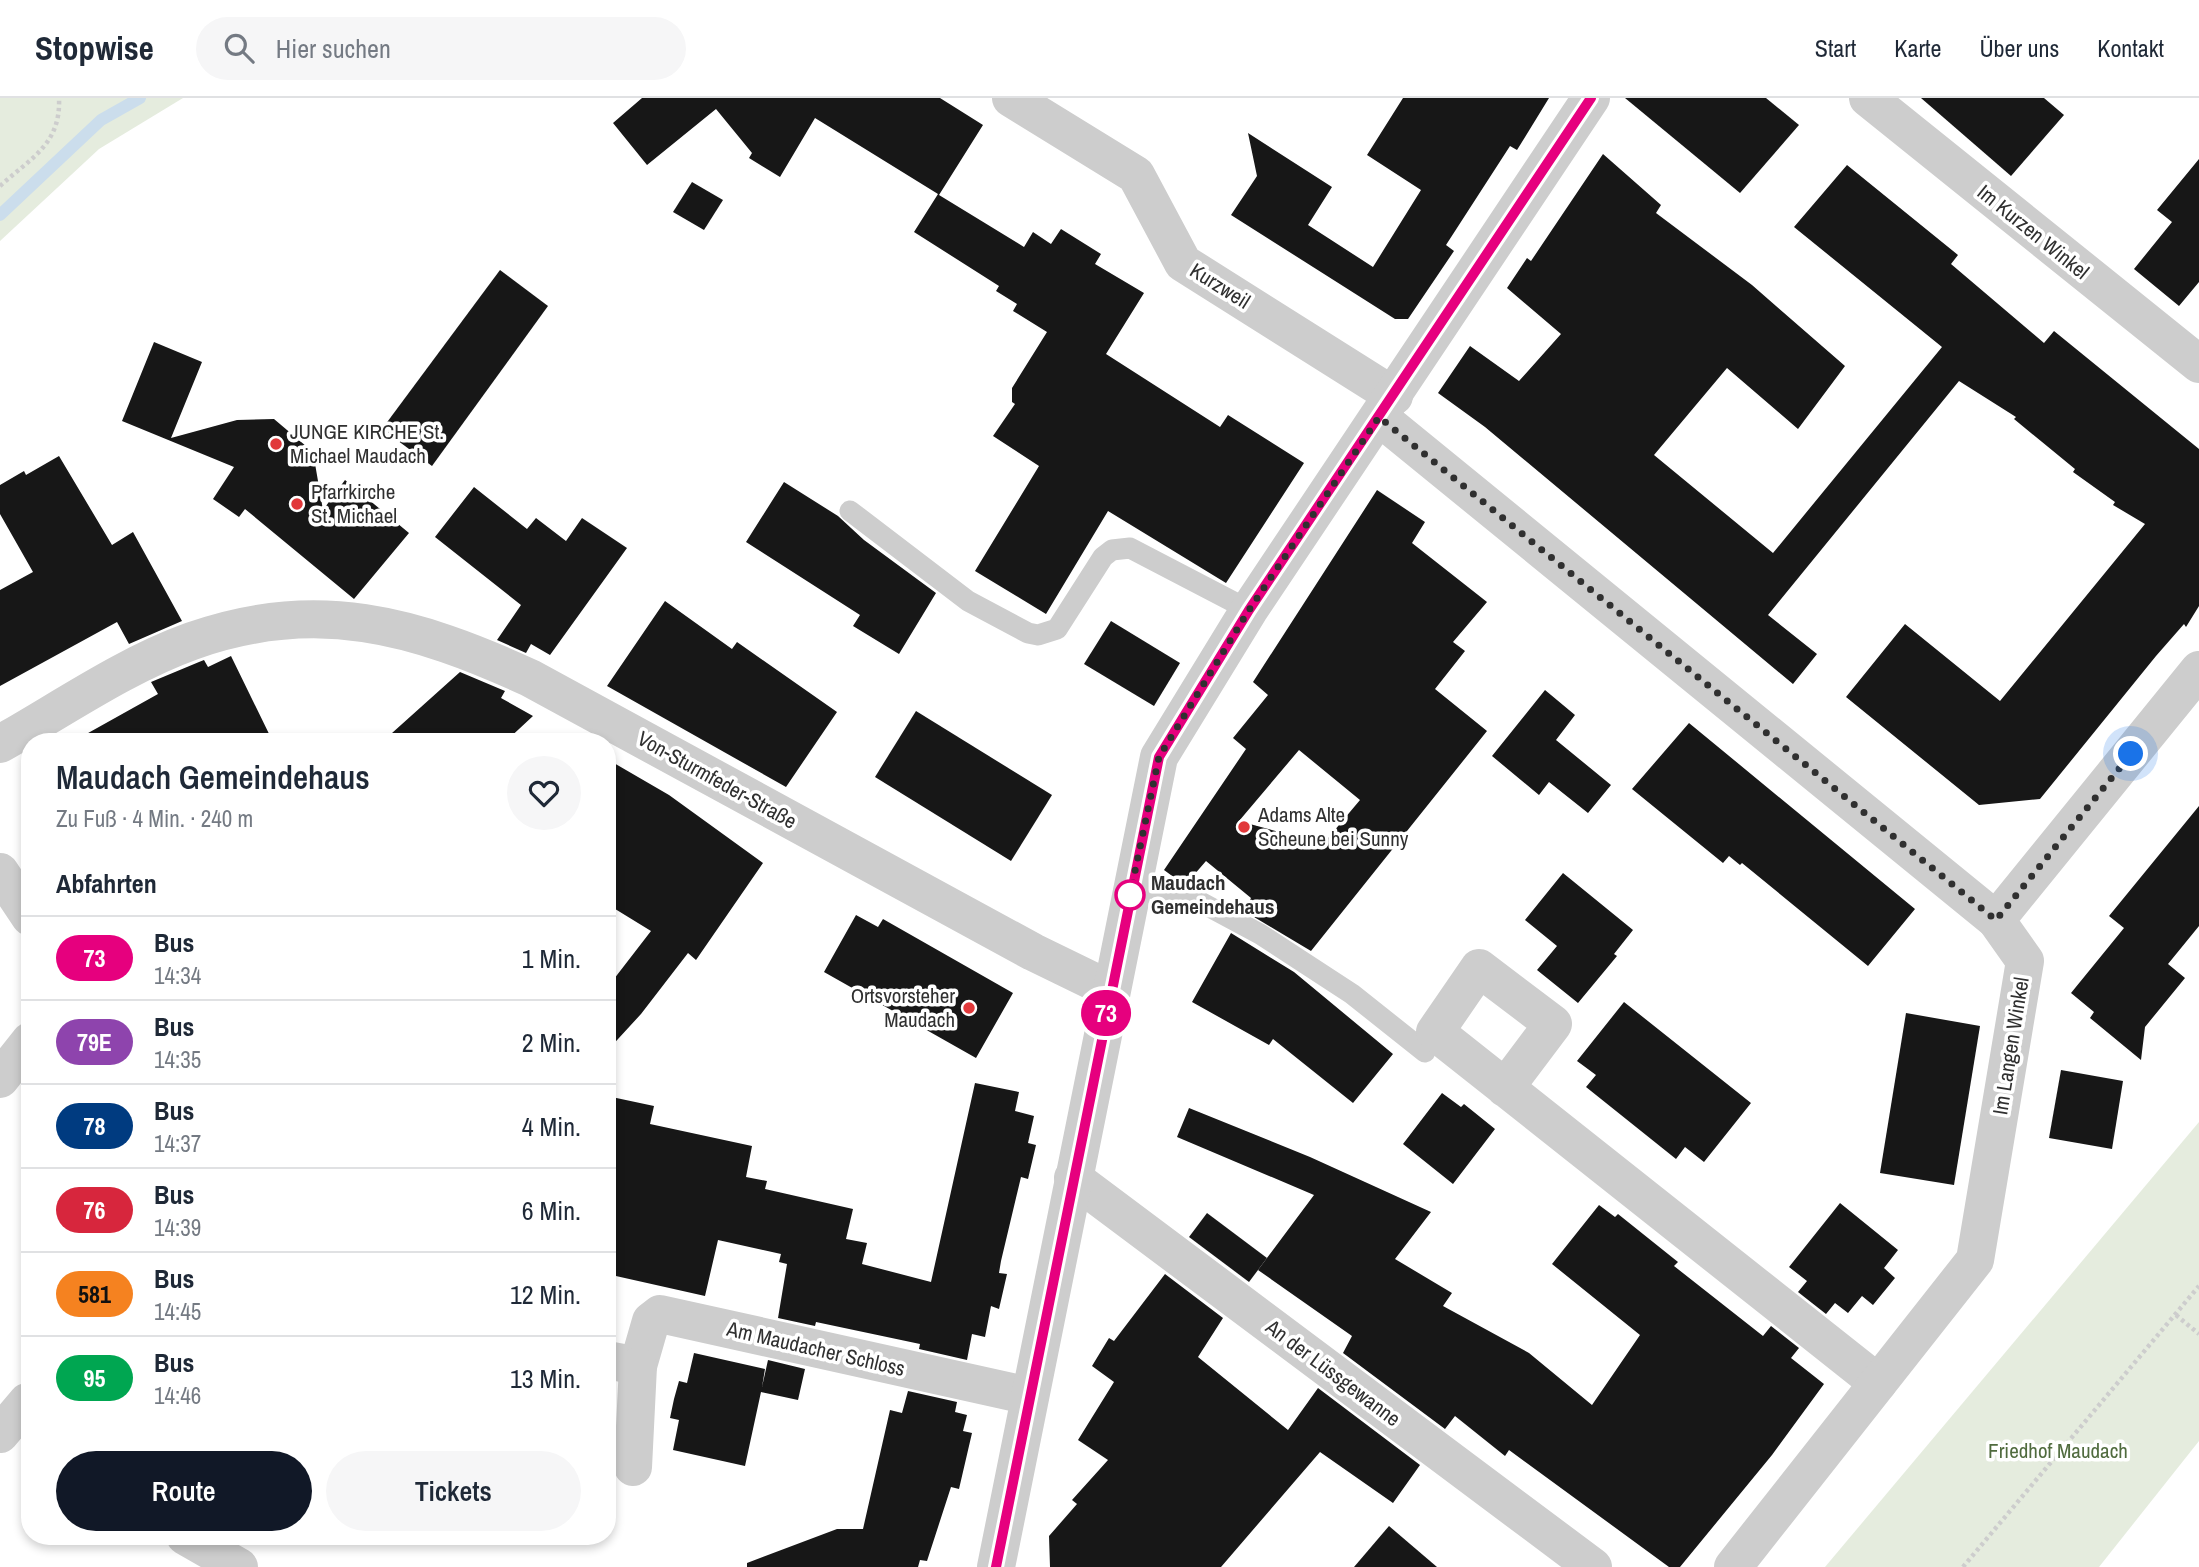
<!DOCTYPE html>
<html lang="de">
<meta charset="utf-8">
<style>
:root{--surface:#fff;--page:#f6f6f7;--text:#1f2937;--muted:#747a83;--line:#e0e1e3;--accent:#111827}
body{margin:0;font-family:"Archivo Narrow",sans-serif;background:var(--page);color:var(--text);height:100vh;display:flex;flex-direction:column;font-size:26px;white-space:nowrap}
*{box-sizing:border-box;margin:0}
p{font-size:23px;color:var(--muted)}
.icon{flex:none;width:38px;height:38px;fill:none;stroke:currentColor;stroke-width:2;stroke-linecap:round;stroke-linejoin:round}
.map{position:relative;flex:1;overflow:hidden}
.panel{position:absolute;left:21px;top:635px;width:595px;height:812px;display:flex;flex-direction:column;background:var(--surface);border-radius:28px;box-shadow:0 4px 10px #0003}
.panel>*{flex:none}
.badge{padding:0 14px;border-radius:23px;font-size:24px;line-height:46px}
.you{position:absolute;width:35px;height:35px;margin:-18px;border:5px solid #fff;border-radius:50%;background:#1a73e8;box-shadow:0 0 0 10px #1a73e833}
.map>.badge{position:absolute;translate:-50% -50%;box-shadow:0 0 0 4px #fff}
h2{padding:0 35px;font-size:26px;line-height:63px}
.round{display:grid;place-items:center;flex:none;width:74px;height:74px;border-radius:37px;background:var(--page)}
.summary{display:flex;align-items:center;justify-content:space-between;height:119px;padding:0 35px}
h1{font-size:33px;font-weight:600;line-height:52px}
.button{display:flex;gap:14px;margin-top:auto;padding:14px 35px}
.button a{flex:1;height:80px;border-radius:42px;background:var(--accent);color:#fff;font-size:28px;font-weight:600;line-height:80px;text-align:center}
.button a+a{background:var(--page);color:var(--text)}
ul{padding:0;list-style:none}
li{display:flex;align-items:center;gap:21px;height:84px;padding:0 35px;border-top:2px solid var(--line)}
li div{flex:1}
li b{display:block;font-size:26px}
li em{font-style:normal}
li .badge{min-width:77px;font-weight:700;text-align:center}
header{display:flex;align-items:center;gap:42px;box-sizing:border-box;height:98px;padding:0 35px;background:var(--surface);border-bottom:2px solid var(--line)}
header strong{font-size:33px}
nav{display:flex;gap:38px;margin-inline-start:auto;font-size:24px}
.search{width:490px;height:63px;background:var(--page);display:flex;align-items:center;gap:18px;box-sizing:border-box;padding:0 24px;border-radius:38px;color:var(--muted);font-size:26px}
.map>svg:first-child{display:block}
.green{fill:#e5ecde}
.lines{fill:none;stroke-linecap:round;stroke-linejoin:round}
.stream{stroke:#cbddec;stroke-width:12}
.building{fill:#171717;fill-rule:evenodd}
.path{stroke:#cdcdcd;stroke-width:4.5;stroke-dasharray:3.5 3.5;stroke-linecap:butt}
.service{stroke:#cdcdcd;stroke-width:21}
.minor{stroke:#cdcdcd;stroke-width:38}
.tertiary{stroke:#cdcdcd;stroke-width:38}
.line-casing{stroke:#fff;stroke-width:16}
.line{stroke:#e6007e;stroke-width:10}
.walk{stroke:#303030;stroke-width:7;stroke-dasharray:0 12.6}
.poi-dot{fill:#e1383a;stroke:#fff;stroke-width:2.5}
.stop-dot{fill:#fff;stroke:#e6007e;stroke-width:3.5}
.labels{text-anchor:middle;stroke-width:7;stroke-linejoin:round;paint-order:stroke}
.street-label{font-size:21px;fill:#303030;stroke:#fff}
.poi-label{font-size:21px;fill:#303030;stroke:#fff;text-anchor:start}
.stop-label{font-size:21px;font-weight:bold;fill:#303030;stroke:#fff;text-anchor:start}
.park-label{font-size:21px;fill:#506b3e;stroke:#fff}
</style>
<header>
<strong>Stopwise</strong>
<div class="search"><svg class="icon" aria-label="search" viewBox="0 0 24 24"><circle cx="10" cy="10" r="6"/><path d="M15 15l6 6"/></svg>Hier suchen</div>
<nav><a>Start</a><a>Karte</a><a>Über uns</a><a>Kontakt</a></nav>
</header>
<div class="map">
<svg width="2199" height="1469" viewBox="0 0 2199 1469">
<rect width="100%" height="100%" fill="#fff"/>
<g class="green">
<path d="M0 0H183L99 51 0 143Z"/>
<path d="M2199 1024V1343L2099 1469H1825Z"/>
</g>
<g class="lines">
<path class="stream" d="M0 117 101 22 140 0"/>
</g>
<g class="building">
<path d="M642 0H940L983 27 939 97 1024 149 1033 134 1051 146 1061 131 1101 156 1095 166 1144 195 1106 256 1220 329 1228 317 1304 365 1226 485 1108 413 1046 516 975 473 1039 368 993 338 1015 306 1012 304V290L1047 234 1013 213 1017 206 996 193 999 188 914 134 938 96 815 20 780 79 749 60 752 55 716 11 647 67 613 25Z"/>
<path d="M1403 0H1549L1517 52 1510 48 1446 147 1454 153 1408 221H1395L1231 117 1257 78 1248 35 1332 89 1308 127 1373 169 1421 92 1367 57Z"/>
<path d="M1625 0H1766L1799 27 1740 95Z"/>
<path d="M1921 0H2044L2064 17 2011 78Z"/>
<path d="M1603 56 1661 107 1656 115 1752 187 1845 268 1798 331 1727 270 1654 357 1773 455 1942 249 1794 129 1847 67 1958 157 1951 166 2044 245 2054 233 2199 351V508L2186 529 2184 526 2156 558 2040 701 1979 707 1846 599 1905 526 2000 603 2145 426 2113 407 2115 404 2073 374 2075 371 2014 321 2016 319 1959 283 1768 517 1817 556 1793 586 1485 329 1438 295 1470 248 1519 283 1561 236 1507 190 1527 160 1531 163Z"/>
<path d="M2199 61V184L2179 208 2134 171 2172 124 2157 112Z"/>
<path d="M692 84 723 102 704 132 673 114Z"/>
<path d="M500 172 548 208 432 368 382 331Z"/>
<path d="M154 244 202 264 171 340 237 322 274 321 313 354 323 412 345 382 409 435 354 501 245 411 239 419 213 401 234 369 122 323Z"/>
<path d="M59 358 112 447 133 434 182 523 129 546 117 524 0 588V492L33 474 0 416V387L24 373 26 377Z"/>
<path d="M784 384 838 418 864 442 936 495 899 556 853 528 860 517 746 444Z"/>
<path d="M474 389 527 431 536 420 566 443 582 420 627 450 550 557 531 546 526 555 497 542 521 507 435 439Z"/>
<path d="M1377 392 1425 424 1412 445 1487 504 1453 544 1465 553 1435 591 1487 633 1311 853 1244 813 1251 800 1206 763 1187 785 1179 783 1164 772 1246 651 1233 640 1268 597 1253 584ZM1299 652 1360 702 1323 746 1239 723Z"/>
<path d="M665 503 732 551 737 544 837 614 786 689 607 588Z"/>
<path d="M1111 523 1180 565 1154 608 1084 566Z"/>
<path d="M231 558 273 644H72L158 596 151 584 199 564 204 562 208 569Z"/>
<path d="M460 574 505 593 501 600 533 618 505 644H382Z"/>
<path d="M1545 592 1575 617 1556 642 1611 687 1588 715 1549 684 1539 697 1492 658Z"/>
<path d="M916 613 1052 697 1011 763 875 679Z"/>
<path d="M1689 625 1915 811 1868 868 1742 765 1740 767 1729 758 1723 765 1632 691Z"/>
<path d="M607 661 669 697 763 765 696 862 688 855 641 916 607 953V890L651 833 607 806Z"/>
<path d="M2199 708V828L2168 866 2185 880 2145 929 2141 962 2090 920 2094 914 2071 895 2124 830 2109 818Z"/>
<path d="M1563 775 1633 832 1614 856 1617 858 1578 905 1537 872 1557 848 1525 822Z"/>
<path d="M856 817 878 829 883 821 1013 895 976 960 824 874Z"/>
<path d="M1231 835 1294 874 1393 956 1353 1005 1273 941 1269 947 1192 904Z"/>
<path d="M1624 904 1751 1005 1704 1064 1685 1049 1676 1061 1586 989 1596 977 1577 963Z"/>
<path d="M1906 915 1980 928 1954 1087 1880 1075Z"/>
<path d="M2061 972 2123 983 2112 1051 2049 1040Z"/>
<path d="M975 985 1019 994 1015 1013 1034 1018 1028 1045 1036 1047 1028 1081 1021 1079 1001 1163 999 1175 1007 1176 999 1211 991 1208 985 1239 972 1236 967 1262 919 1251 920 1246 816 1224 815 1228 778 1220 787 1166 779 1164 781 1156 718 1142 705 1198 607 1176V998L654 1008 650 1026 752 1048 746 1079 767 1083 765 1091 853 1111 846 1141 867 1145 862 1166 931 1184Z"/>
<path d="M1442 995 1461 1009 1464 1006 1495 1031 1453 1086 1403 1046Z"/>
<path d="M1189 1010 1310 1059 1431 1114 1395 1161 1452 1195 1443 1208 1529 1255 1592 1307 1640 1237 1552 1166 1599 1107 1615 1119 1618 1116 1678 1164 1674 1168 1763 1238 1771 1228 1799 1250 1791 1260 1824 1286 1772 1357 1680 1469H1669L1509 1352 1505 1358 1455 1318 1445 1331 1343 1255 1352 1238 1258 1172 1314 1097 1177 1039Z"/>
<path d="M1840 1105 1898 1152 1884 1170 1895 1180 1873 1207 1862 1198 1848 1215 1835 1205 1826 1216 1798 1194 1807 1183 1789 1169Z"/>
<path d="M1207 1115 1267 1160 1249 1184 1189 1139Z"/>
<path d="M1165 1176 1223 1220 1198 1259 1288 1332 1318 1290 1420 1367 1393 1405 1320 1354 1221 1469H1050L1049 1438 1077 1406 1072 1402 1108 1362 1078 1342 1114 1284 1092 1268 1109 1240 1114 1243Z"/>
<path d="M694 1255 765 1271 762 1289 768 1262 805 1271 798 1302 761 1294 745 1368 673 1352 679 1322 670 1320 674 1301 679 1283 687 1285Z"/>
<path d="M908 1293 957 1304 955 1314 967 1317 963 1333 972 1335 959 1391 951 1389 927 1463 920 1462 918 1469H747V1465L837 1431H863L890 1312 902 1315Z"/>
<path d="M1389 1428 1437 1469H1354Z"/>
</g>
<g class="lines">
<g class="path">
<path d="M0 88C31 60 61 46 59 0"/>
<path d="M2176 1217 2199 1236"/>
<path d="M1963 1469 2199 1188"/>
</g>
<g class="service">
<path d="M850 413 968 503 1028 535 1038 537 1057 531 1103 459 1112 452 1130 450 1249 512"/>
<path d="M1132 786 1191 799 1260 836 1352 896 1425 954"/>
</g>
<g class="minor">
<path d="M1011 0 1136 77 1183 165 1394 298"/>
<path d="M1868 0 2199 266"/>
<path d="M1379 319 1996 822"/>
<path d="M0 646C62 611 125 567 192 543 316 499 415 527 530 580L1033 854 1111 892"/>
<path d="M0 774 30 819"/>
<path d="M0 981 30 943"/>
<path d="M1505 990 1553 926 1479 870 1435 934 1878 1285"/>
<path d="M1073 1080 1593 1469"/>
<path d="M607 1262 638 1268 651 1223 660 1216 1030 1298"/>
<path d="M0 1336 27 1304"/>
<path d="M633 1369 638 1268"/>
<path d="M185 1438 239 1469"/>
<path d="M1733 1469 1975 1162 2025 863 1996 822 2199 572"/>
</g>
<path class="tertiary" d="M996 1469 1159 659 1249 512 1591 0"/>
</g>
<g class="lines">
<defs>
<path id="line" d="M996 1469 1159 659 1249 512 1591 0"/>
</defs>
<use href="#line" class="line-casing"/>
<use href="#line" class="line"/>
<path class="walk" d="M1130 797 1159 659 1249 512 1379 319 1996 822 2131 656"/>
</g>
<g class="poi-dot">
<circle cx="276" cy="346" r="7"/>
<circle cx="297" cy="406" r="7"/>
<circle cx="1244" cy="729" r="7"/>
<circle cx="969" cy="910" r="7"/>
</g>
<circle class="stop-dot" cx="1130" cy="797" r="14"/>
<g class="labels">
<g class="street-label">
<text transform="translate(2033 134) rotate(39)" y="7">Im Kurzen Winkel</text>
<text transform="translate(1220 188) rotate(32)" y="7">Kurzweil</text>
<text transform="translate(717 682) rotate(29)" y="7">Von-Sturmfeder-Straße</text>
<text transform="translate(2011 948) rotate(-81)" y="7">Im Langen Winkel</text>
<text transform="translate(816 1251) rotate(13)" y="7">Am Maudacher Schloss</text>
<text transform="translate(1333 1275) rotate(37)" y="7">An der Lüssgewanne</text>
</g>
<g class="poi-label">
<text x="290" y="341">JUNGE KIRCHE St.<tspan x="290" dy="24">Michael Maudach</tspan></text>
<text x="311" y="401">Pfarrkirche<tspan x="311" dy="24">St. Michael</tspan></text>
<text x="1258" y="724">Adams Alte<tspan x="1258" dy="24">Scheune bei Sunny</tspan></text>
<text x="955" y="905" text-anchor="end">Ortsvorsteher<tspan x="955" dy="24">Maudach</tspan></text>
</g>
<g class="stop-label">
<text x="1151" y="792">Maudach<tspan x="1151" dy="24">Gemeindehaus</tspan></text>
</g>
<g class="park-label">
<text x="2058" y="1360">Friedhof Maudach</text>
</g>
</g>
</svg>
<div class="you" style="left:2131px;top:656px"></div>
<b class="badge" style="left:1106px;top:915px;background:#e6007e;color:#fff">73</b>
<section class="panel">
<div class="summary"><div><h1>Maudach Gemeindehaus</h1><p>Zu Fuß · 4 Min. · 240 m</p></div><a class="round"><svg class="icon" aria-label="heart" viewBox="0 0 24 24"><path d="M12 20l-8-8c-3-5 5-10 8-4 3-6 11-1 8 4z"/></svg></a></div>
<h2>Abfahrten</h2>
<ul>
<li><span class="badge" style="background:#e6007e;color:#fff">73</span><div><b>Bus</b><p>14:34</p></div><em>1 Min.</em></li>
<li><span class="badge" style="background:#8e44ad;color:#fff">79E</span><div><b>Bus</b><p>14:35</p></div><em>2 Min.</em></li>
<li><span class="badge" style="background:#003b80;color:#fff">78</span><div><b>Bus</b><p>14:37</p></div><em>4 Min.</em></li>
<li><span class="badge" style="background:#d7263d;color:#fff">76</span><div><b>Bus</b><p>14:39</p></div><em>6 Min.</em></li>
<li><span class="badge" style="background:#f58220;color:#111">581</span><div><b>Bus</b><p>14:45</p></div><em>12 Min.</em></li>
<li><span class="badge" style="background:#00a651;color:#fff">95</span><div><b>Bus</b><p>14:46</p></div><em>13 Min.</em></li>
</ul>
<div class="button"><a>Route</a><a>Tickets</a></div>
</section>
</div>
